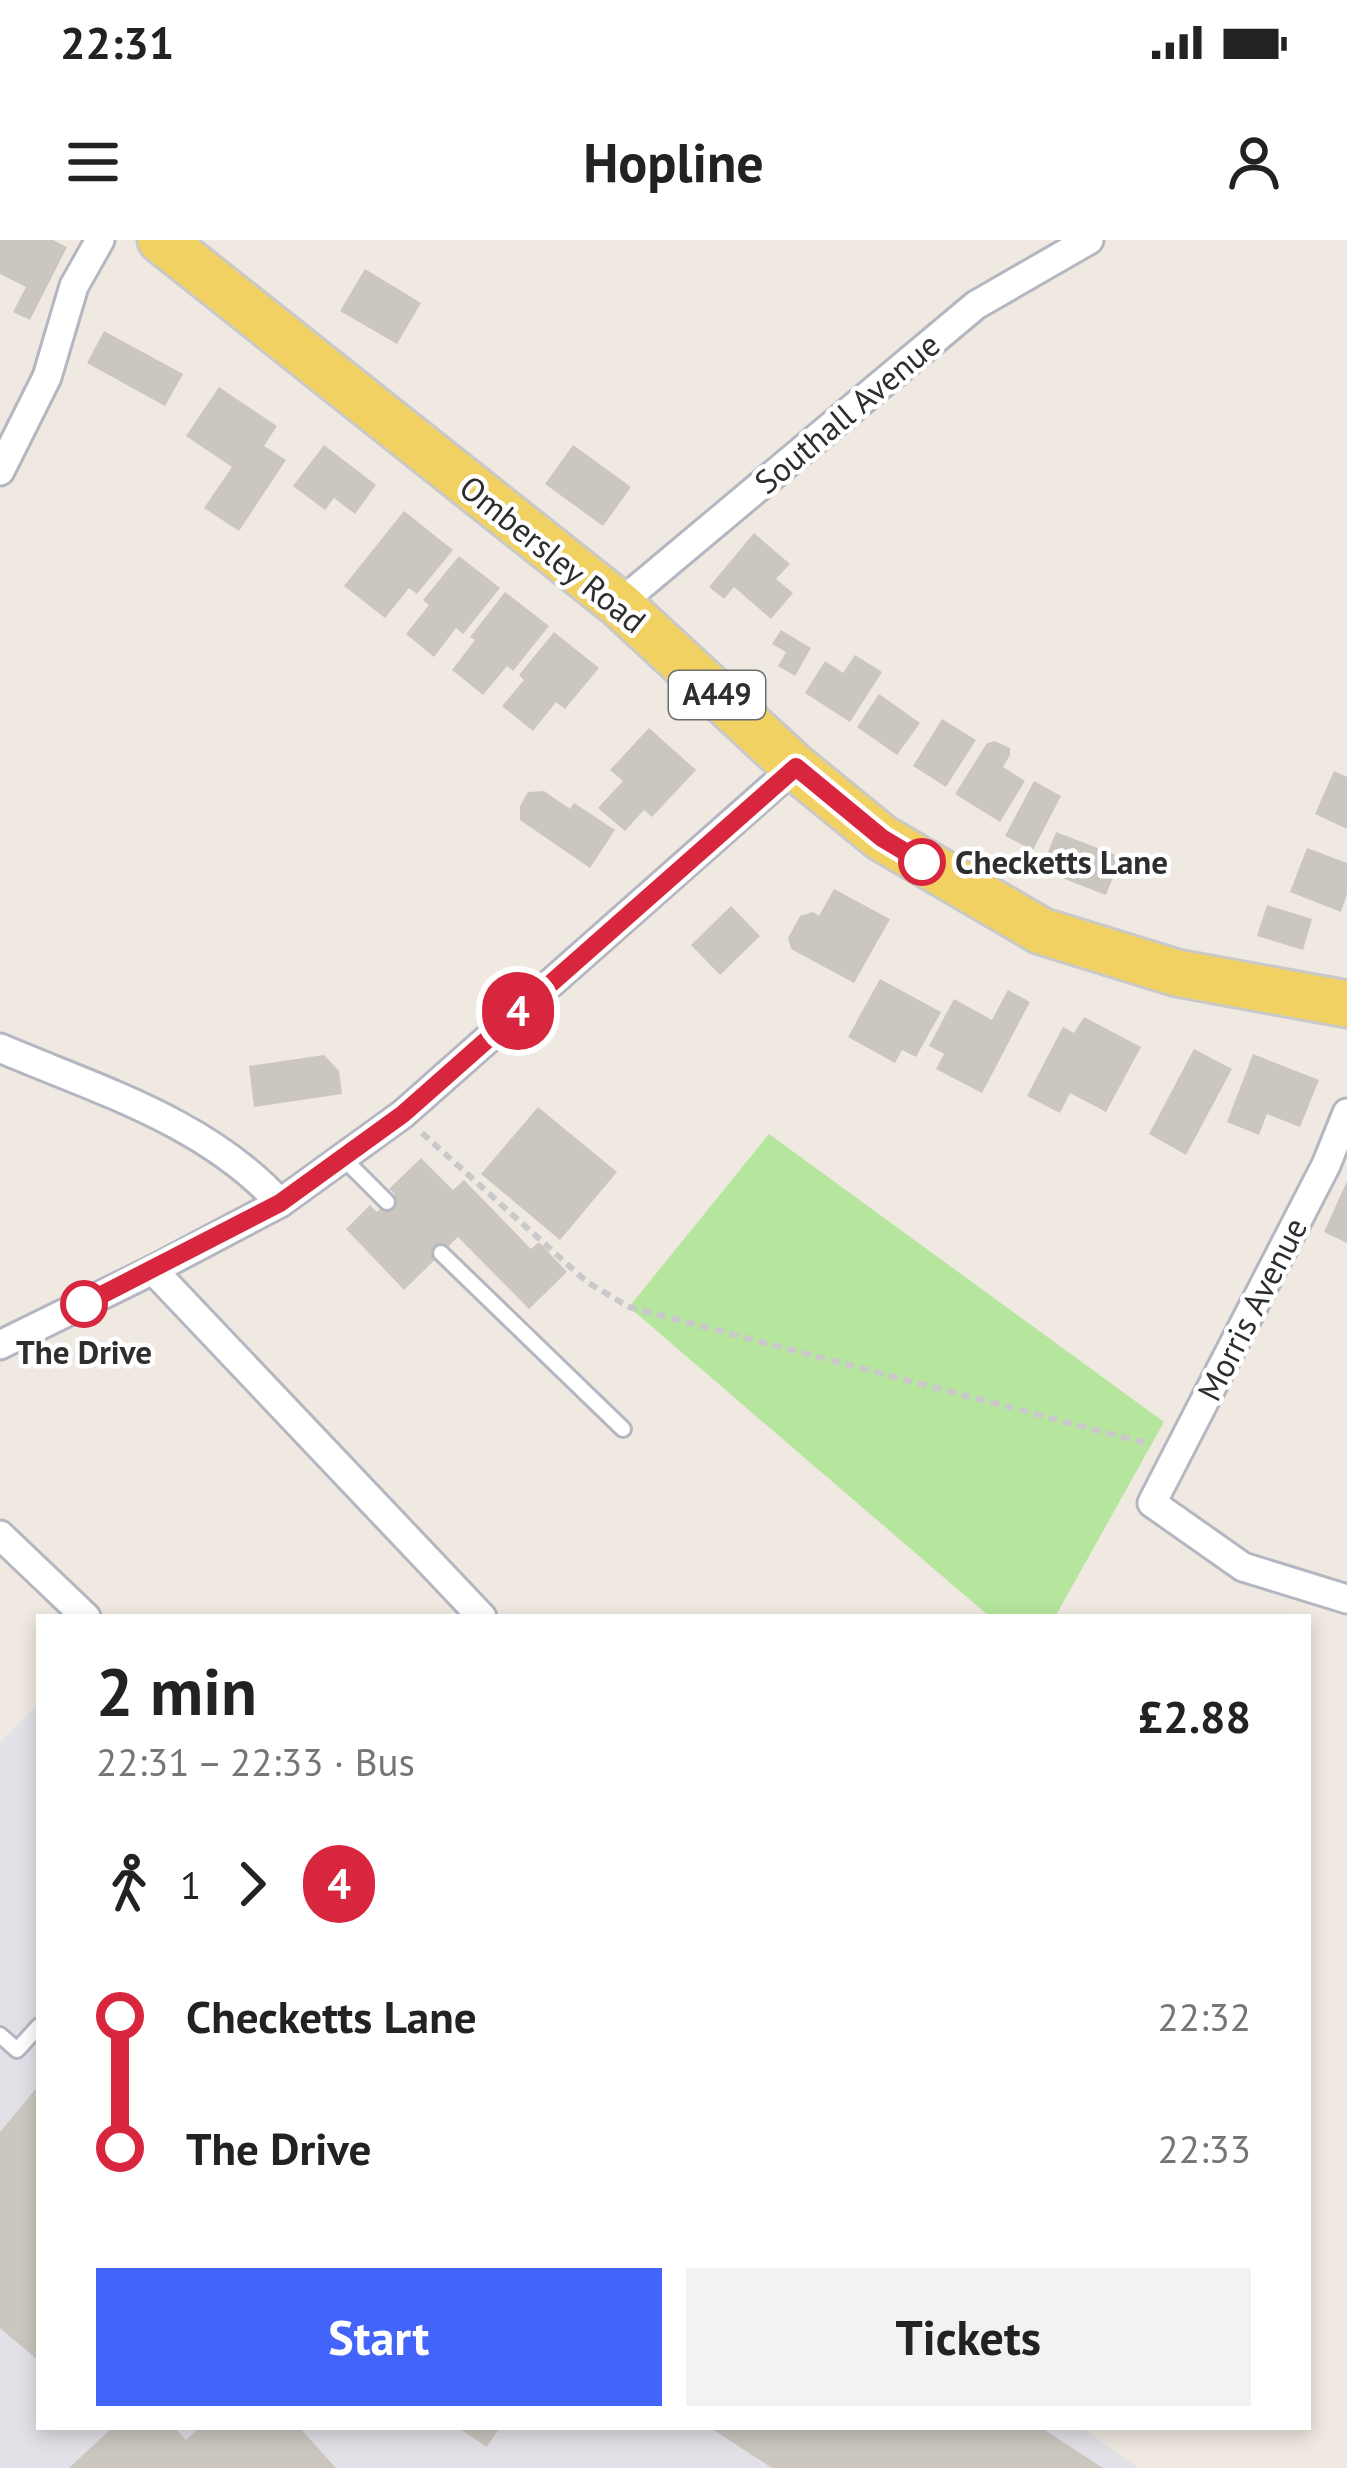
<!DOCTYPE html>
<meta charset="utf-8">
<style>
:root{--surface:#fff;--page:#f2f2f2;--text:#222;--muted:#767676;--accent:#4264fb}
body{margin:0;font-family:"PT Sans",sans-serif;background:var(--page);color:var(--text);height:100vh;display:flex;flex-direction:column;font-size:45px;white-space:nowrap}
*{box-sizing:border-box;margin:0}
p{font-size:39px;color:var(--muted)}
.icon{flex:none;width:66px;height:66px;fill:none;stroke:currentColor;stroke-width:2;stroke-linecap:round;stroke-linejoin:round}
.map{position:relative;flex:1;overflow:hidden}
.sheet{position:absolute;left:36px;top:1374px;width:1275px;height:816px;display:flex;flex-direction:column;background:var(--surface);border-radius:0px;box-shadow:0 6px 18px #0003}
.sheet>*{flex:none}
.badge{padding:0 24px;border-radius:39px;font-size:42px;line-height:78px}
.map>.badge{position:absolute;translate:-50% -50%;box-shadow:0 0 0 6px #fff}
.legs{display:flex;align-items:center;gap:18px;height:132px;padding:0 60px;font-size:39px}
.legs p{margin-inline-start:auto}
.head{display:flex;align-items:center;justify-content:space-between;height:204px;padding:0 60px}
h1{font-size:66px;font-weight:700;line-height:90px}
.button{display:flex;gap:24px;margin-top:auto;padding:24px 60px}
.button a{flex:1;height:138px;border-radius:0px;background:var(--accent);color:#fff;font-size:48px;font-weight:700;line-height:138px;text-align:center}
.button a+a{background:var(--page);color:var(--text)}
ul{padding:0 60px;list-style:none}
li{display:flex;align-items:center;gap:42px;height:132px;font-size:45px}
li i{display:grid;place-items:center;width:18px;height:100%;margin:0 15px;background:currentColor}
li i::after{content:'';width:30px;height:30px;margin:-15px;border:9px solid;border-radius:50%;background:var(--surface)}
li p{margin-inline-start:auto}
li:first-child i{background:linear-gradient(#0000 50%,currentColor 0)}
li:last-child i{background:linear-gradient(currentColor 50%,#0000 0)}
.status{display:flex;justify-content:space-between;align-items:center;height:84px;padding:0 60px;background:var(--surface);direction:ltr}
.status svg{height:33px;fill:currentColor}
header{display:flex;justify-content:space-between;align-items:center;height:156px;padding:0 60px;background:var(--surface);font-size:54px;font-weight:700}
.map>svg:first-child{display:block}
.industrial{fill:#e3e1e8}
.green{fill:#b6e59e}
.building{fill:#cbc7bf}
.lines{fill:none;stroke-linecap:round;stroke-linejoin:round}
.service-casing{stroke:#b4b7c1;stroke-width:20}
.minor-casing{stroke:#b4b7c1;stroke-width:33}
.primary-casing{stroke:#c9c9c9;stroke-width:51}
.path{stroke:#c9c9c9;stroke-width:6;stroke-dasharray:9 6;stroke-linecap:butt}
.service{stroke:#fff;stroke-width:14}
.minor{stroke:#fff;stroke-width:27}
.primary{stroke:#f2d163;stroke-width:45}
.line-1-casing{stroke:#fff;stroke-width:27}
.line-1{stroke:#d7263d;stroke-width:18}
.stop-1-dot{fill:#fff;stroke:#d7263d;stroke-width:6}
.labels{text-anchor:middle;stroke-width:9;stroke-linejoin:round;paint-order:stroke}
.shield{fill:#fff;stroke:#6d6d6d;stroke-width:3}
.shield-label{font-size:30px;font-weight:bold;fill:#2e2e2e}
.street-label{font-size:33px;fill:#2e2e2e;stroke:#fff}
.stop-label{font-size:33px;font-weight:bold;fill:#2e2e2e;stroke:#fff;text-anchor:start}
</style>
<div class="status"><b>22:31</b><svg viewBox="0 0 49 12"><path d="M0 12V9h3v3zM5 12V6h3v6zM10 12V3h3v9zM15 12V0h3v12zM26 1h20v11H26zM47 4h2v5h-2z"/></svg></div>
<header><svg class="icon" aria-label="menu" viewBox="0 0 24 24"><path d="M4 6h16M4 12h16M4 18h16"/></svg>Hopline<svg class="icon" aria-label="person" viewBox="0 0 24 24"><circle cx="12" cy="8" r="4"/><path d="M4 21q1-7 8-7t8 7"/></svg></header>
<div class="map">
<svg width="1347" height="2228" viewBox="0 0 1347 2228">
<rect width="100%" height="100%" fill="#efe9e1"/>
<path class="industrial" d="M38 1465 39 2187H1081L1139 2228H0V1503Z"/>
<path class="green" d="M769 894 1164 1182 1055 1377H990L629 1067Z"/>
<g class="building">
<path d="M0 0H53L67 7 30 80 13 72 26 47 0 34Z"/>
<path d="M365 29 421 63 397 104 340 71Z"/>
<path d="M104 91 183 134 165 166 87 123Z"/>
<path d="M219 147 277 186 264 206 286 220 239 291 204 268 232 227 186 196Z"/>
<path d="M324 205 376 245 355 274 334 258 325 270 293 246Z"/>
<path d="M573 205 631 247 603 286 545 244Z"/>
<path d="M404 271 453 310 417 354 409 348 385 378 344 346Z"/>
<path d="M754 293 790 324 776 339 793 353 771 379 734 347 724 359 709 347Z"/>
<path d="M459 316 500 348 463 394 456 388 434 417 406 394 429 365 423 360Z"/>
<path d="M505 352 549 386 513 431 507 426 483 455 452 430 475 400 470 397Z"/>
<path d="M781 390 811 408 795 436 778 426 786 412 772 404Z"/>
<path d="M554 392 599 428 565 469 556 462 533 491 502 466 524 440 519 435Z"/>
<path d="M855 415 882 432 850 482 805 453 825 421 843 433Z"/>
<path d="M879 454 920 483 897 515 857 487Z"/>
<path d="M942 479 976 500 946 547 913 526Z"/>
<path d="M649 488 696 530 652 577 644 570 625 591 598 568 623 541 610 530Z"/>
<path d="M995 501 1010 508V515L1003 527 1025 541 1000 582 955 554 987 503Z"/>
<path d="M1334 531 1347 537V589L1315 574Z"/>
<path d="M1034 541 1061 556 1033 610 1005 596Z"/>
<path d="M544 551 570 569 574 563 615 590 590 628 520 580V566L528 552Z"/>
<path d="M1056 592 1121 617 1106 655 1041 630Z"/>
<path d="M1307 608 1347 623V654L1341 672 1290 652Z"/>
<path d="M834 649 890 679 854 743 791 709 788 698 800 676 813 672 819 676Z"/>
<path d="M1267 665 1312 679 1303 710 1257 696Z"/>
<path d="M731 666 760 696 720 735 691 705Z"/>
<path d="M880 739 941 772 916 817 902 810 895 823 848 797Z"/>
<path d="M1008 750 1030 762 982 853 936 829 944 814 929 806 954 759 992 780Z"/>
<path d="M1084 777 1141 807 1106 872 1070 853 1060 873 1027 856 1063 787 1074 793Z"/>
<path d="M1194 809 1232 829 1186 915 1149 894Z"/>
<path d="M1253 814 1319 840 1300 887 1267 874 1259 895 1227 882Z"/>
<path d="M324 815 339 831 342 854 254 867 249 826Z"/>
<path d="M538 867 617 932 560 1000 481 934Z"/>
<path d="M421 918 453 950 464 940 531 1009 539 1002 567 1032 529 1069 458 997 404 1050 346 989 370 965 377 972 395 954 389 949Z"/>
<path d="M1347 941V1003L1324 992Z"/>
<path d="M39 1845V2121L0 2088V1892Z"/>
<path d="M113 2187H174L186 2200 200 2187H299L336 2228H69Z"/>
<path d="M457 2187H500L487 2207Z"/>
<path d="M709 2187H1040L1103 2228H772Z"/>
</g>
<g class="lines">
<defs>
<g id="service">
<path d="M344 919 387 962"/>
<path d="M441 1013 623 1189"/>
<path d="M0 1795 17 1810 39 1786"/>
</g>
<g id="minor">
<path d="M0 231 47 137 74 46 100 0"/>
<path d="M619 364 976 65 1089 0"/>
<path d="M0 808C98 850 207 882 280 963"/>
<path d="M1347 873 1326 925 1152 1263 1243 1327 1347 1359"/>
<path d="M153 1030 482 1377"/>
<path d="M0 1105 153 1030 280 963 403 874 795 527"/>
<path d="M0 1295 86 1377"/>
</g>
<path id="primary" d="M161 0 619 364 795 527 882 598 1041 691 1177 733 1347 764"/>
</defs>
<use href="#service" class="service-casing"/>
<use href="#minor" class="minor-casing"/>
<use href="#primary" class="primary-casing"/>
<path class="path" d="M422 893 587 1042 629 1067 1149 1204"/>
<use href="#service" class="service"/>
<use href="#minor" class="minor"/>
<use href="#primary" class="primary"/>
</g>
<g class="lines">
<defs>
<path id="line-1" d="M84 1064 280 963 403 874 796 527 882 598 922 622"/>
</defs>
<use href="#line-1" class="line-1-casing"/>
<use href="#line-1" class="line-1"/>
</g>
<g class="stop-1-dot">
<circle cx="922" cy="622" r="21"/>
<circle cx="84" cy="1064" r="21"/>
</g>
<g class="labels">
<rect class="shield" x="669" y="431" width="96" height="48" rx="9"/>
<g class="shield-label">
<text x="717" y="465">A449</text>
</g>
<g class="street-label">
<text transform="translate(847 173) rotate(-40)" y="12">Southall Avenue</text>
<text transform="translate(553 314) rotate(39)" y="12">Ombersley Road</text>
<text transform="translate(1252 1069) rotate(-63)" y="12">Morris Avenue</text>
</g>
<g class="stop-label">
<text x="955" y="634">Checketts Lane</text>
<text x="84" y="1124" text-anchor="middle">The Drive</text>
</g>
</g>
</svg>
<b class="badge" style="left:518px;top:771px;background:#d7263d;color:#fff">4</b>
<section class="sheet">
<div class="head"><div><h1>2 min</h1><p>22:31 – 22:33 · Bus</p></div><b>£2.88</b></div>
<div class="legs"><svg class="icon" aria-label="walk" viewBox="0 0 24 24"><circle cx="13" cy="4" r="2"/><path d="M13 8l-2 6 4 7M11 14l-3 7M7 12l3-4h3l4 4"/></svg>1<svg class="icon" aria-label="forward" viewBox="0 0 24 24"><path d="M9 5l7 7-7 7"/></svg><b class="badge" style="background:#d7263d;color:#fff">4</b></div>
<ul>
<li><i style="color:#d7263d"></i><b>Checketts Lane</b><p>22:32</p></li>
<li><i style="color:#d7263d"></i><b>The Drive</b><p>22:33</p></li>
</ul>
<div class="button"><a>Start</a><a>Tickets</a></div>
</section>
</div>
